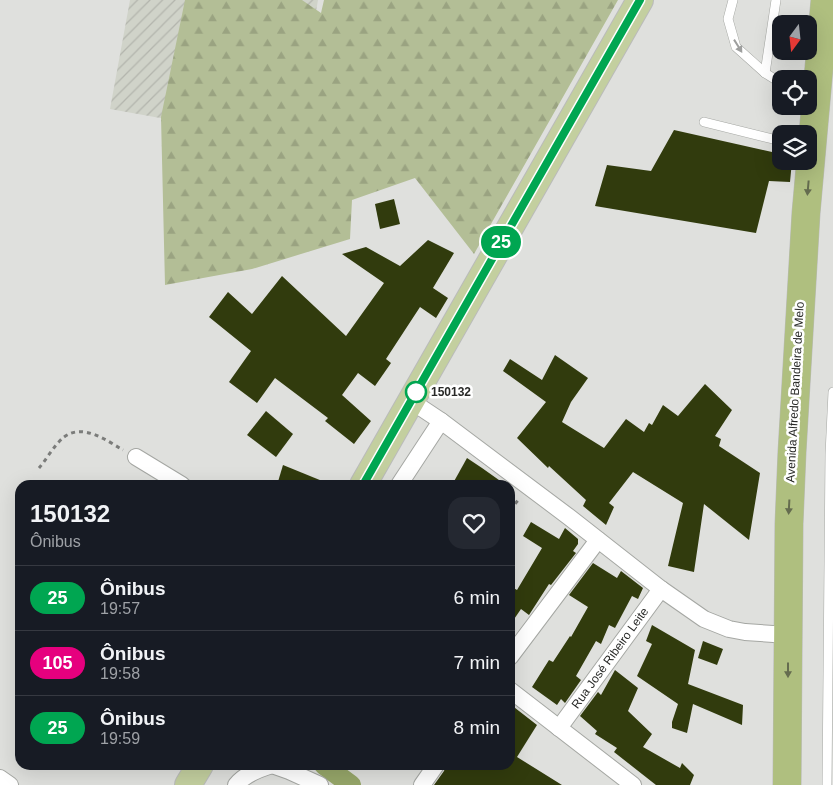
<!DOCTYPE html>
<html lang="pt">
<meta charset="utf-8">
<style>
:root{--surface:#171b24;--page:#242831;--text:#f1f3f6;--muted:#9ea1a6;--line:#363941}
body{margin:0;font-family:Arial,sans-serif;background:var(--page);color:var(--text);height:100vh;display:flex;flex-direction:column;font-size:19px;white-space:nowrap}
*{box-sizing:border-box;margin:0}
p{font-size:16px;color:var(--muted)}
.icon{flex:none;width:28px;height:28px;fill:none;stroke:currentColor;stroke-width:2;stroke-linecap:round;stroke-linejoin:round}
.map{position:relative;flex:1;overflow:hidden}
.drawer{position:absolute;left:15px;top:480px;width:500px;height:290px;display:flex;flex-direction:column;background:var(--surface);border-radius:15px;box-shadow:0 5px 20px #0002}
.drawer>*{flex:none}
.badge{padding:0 10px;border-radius:16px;font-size:18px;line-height:32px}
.needle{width:32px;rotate:195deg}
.fabs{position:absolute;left:772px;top:15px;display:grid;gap:10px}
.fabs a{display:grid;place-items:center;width:45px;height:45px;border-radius:10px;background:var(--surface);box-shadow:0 5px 20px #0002;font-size:25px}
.map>.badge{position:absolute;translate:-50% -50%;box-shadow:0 0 0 2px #fff}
.round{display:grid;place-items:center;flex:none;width:52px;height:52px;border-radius:15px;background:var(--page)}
.overview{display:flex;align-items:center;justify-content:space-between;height:85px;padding:0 15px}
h1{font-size:24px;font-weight:700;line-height:38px}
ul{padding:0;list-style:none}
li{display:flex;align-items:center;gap:15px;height:65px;padding:0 15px;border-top:1px solid var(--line)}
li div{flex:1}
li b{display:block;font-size:19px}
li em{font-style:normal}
li .badge{min-width:55px;font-weight:700;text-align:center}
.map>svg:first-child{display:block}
.industrial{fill:url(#industrial-furrows)}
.forest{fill:url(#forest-firs)}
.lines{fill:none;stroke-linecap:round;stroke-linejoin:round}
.canal{stroke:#96a669;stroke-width:20}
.building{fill:#313b0d}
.service-casing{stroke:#a5a7a3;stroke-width:10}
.minor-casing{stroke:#a5a7a3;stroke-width:18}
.primary-casing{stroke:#babbba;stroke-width:28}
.trunk-casing{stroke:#babbba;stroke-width:29}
.path{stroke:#7b7c7a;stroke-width:3;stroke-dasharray:4 4;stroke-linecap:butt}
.service{stroke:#fff;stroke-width:9}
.minor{stroke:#fff;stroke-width:16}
.primary{stroke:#c3cf9f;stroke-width:26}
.trunk{stroke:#afbf7f;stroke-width:28}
.oneway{fill:#9e9f9e}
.oneway2{fill:#656c4f}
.line-casing{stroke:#fff;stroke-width:11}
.line{stroke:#00a651;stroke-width:8}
.stop-dot{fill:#fff;stroke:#00a651;stroke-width:2.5}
.labels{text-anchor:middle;stroke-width:5;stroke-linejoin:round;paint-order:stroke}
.stop-label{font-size:12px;font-weight:bold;fill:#282927;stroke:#fff;text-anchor:start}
.street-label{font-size:12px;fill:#282927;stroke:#fff}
</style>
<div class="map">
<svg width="833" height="785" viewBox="0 0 833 785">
<defs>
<pattern id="industrial-furrows" width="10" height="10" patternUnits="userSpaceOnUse" patternTransform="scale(1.25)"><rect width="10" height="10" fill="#d0d3c9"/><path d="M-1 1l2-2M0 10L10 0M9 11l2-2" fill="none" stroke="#b3b5ad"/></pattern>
<pattern id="forest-firs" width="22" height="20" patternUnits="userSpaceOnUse" patternTransform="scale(1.25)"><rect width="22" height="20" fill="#b3be96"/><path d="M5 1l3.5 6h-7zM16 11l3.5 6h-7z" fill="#9aa381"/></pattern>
</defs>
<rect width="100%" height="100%" fill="#dfe0dd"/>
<path class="industrial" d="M130 0H318L293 142 110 109Z"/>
<path class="forest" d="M185 0H302L321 13 324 0H618L474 254 415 178 352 200 350 239 252 269 165 285 161 117Z"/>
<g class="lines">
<path class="canal" d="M324 765 351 785"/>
</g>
<g class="building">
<path d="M674 130 781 154V161H792L790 182 769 181 756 233 595 206 607 165 651 171Z"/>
<path d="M394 199 400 224 380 229 375 204Z"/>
<path d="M428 240 454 253 433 288 448 298 436 318 420 307 386 359 391 363 375 386 358 373 342 395 371 421 354 444 325 421 328 418 275 378 257 403 229 382 251 351 209 317 228 292 252 314 282 276 346 336 384 283 342 254 366 247 400 266Z"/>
<path d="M555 355 588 378 571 402 562 422 604 448 626 419 644 432 649 423 652 425 663 405 678 416 705 384 732 410 715 436 721 439 719 446 760 473 749 540 704 504 694 572 668 566 683 503 633 472 609 503 614 507 606 525 583 506 586 500 549 466 548 468 517 438 546 402 503 371 510 359 542 380Z"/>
<path d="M266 411 293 434 276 457 247 435Z"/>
<path d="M467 458 482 468 506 485H452Z"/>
<path d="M283 465 332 485H277Z"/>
<path d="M531 522 559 539 565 528 578 539V544L573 551 576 553 551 585 549 584 529 615 521 609 510 625V586L517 590 542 548 523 536Z"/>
<path d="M593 563 617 578 621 571 643 588 638 599 632 596 615 628 609 625 601 644 596 641 576 676 581 680 565 703 561 699 557 705 532 687 549 660 553 662 570 636 571 637 588 607 569 595Z"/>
<path d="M652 625 695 650 688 684 743 705 742 725 693 704 687 733 672 728V722L678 704 637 676 652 644 646 641Z"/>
<path d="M703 641 723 649 717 665 698 658Z"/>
<path d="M615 670 638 688 628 711 652 734 643 747 680 768 682 763 694 775 690 785H656L614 752 617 748 595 734 597 731 580 716 598 692 601 695Z"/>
<path d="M510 704 537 725 517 757 562 785H434L444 771 446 765H510Z"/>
</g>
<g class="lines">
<defs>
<g id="service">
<path d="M733 0 728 19 736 47 765 73 781 83"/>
<path d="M765 73 776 0"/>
<path d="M704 122 781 141"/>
<path d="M827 785 830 454 833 392"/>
</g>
<g id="minor">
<path d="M411 401 441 421 569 517 661 589 704 619 729 629 745 632 788 635"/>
<path d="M136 457 182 485"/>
<path d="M399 485 441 421"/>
<path d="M510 657 598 540"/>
<path d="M510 690 633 785"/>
<path d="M559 728 661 589"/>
<path d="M272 765 289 771 320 785"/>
<path d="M0 778 10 785"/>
<path d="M236 785C245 774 259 769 272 765"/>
<path d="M422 785 436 765"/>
</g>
<g id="primary">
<path d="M363 485 640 0"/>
<path d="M188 785 200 765"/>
</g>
<path id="trunk" d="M787 785 789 524 792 452 806 213 825 0"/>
</defs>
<use href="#service" class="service-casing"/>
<use href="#minor" class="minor-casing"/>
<use href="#primary" class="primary-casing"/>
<use href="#trunk" class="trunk-casing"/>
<g class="path">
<path d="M39 468C46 460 55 444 64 437 83 423 106 440 123 450"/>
<path d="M510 510 519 499"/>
</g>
<use href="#service" class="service"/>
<use href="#minor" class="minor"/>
<use href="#primary" class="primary"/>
<use href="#trunk" class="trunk"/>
</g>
<defs><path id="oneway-solid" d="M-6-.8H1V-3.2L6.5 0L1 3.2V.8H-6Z" transform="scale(1.25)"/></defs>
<use class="oneway" href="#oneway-solid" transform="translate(738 46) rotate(58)"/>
<g class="oneway2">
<use href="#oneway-solid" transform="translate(808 188) rotate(95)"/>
<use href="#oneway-solid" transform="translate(789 507) rotate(93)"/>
<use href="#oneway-solid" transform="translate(788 670) rotate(90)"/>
</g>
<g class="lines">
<defs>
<path id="line" d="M363 485 640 0"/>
</defs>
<use href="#line" class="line-casing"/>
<use href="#line" class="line"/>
</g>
<circle class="stop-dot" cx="416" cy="392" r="10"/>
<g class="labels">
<g class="stop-label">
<text x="431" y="396">150132</text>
</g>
<g class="street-label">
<text transform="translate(795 392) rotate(-87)" y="4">Avenida Alfredo Bandeira de Melo</text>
<text transform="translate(610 658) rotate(-54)" y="4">Rua José Ribeiro Leite</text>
</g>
</g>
</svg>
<div class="fabs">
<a><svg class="needle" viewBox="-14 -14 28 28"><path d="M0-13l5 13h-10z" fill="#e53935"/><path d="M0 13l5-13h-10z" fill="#9ea1a6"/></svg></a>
<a><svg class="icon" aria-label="locate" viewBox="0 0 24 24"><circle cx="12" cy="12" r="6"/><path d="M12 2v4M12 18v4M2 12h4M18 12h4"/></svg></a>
<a><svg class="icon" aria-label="layers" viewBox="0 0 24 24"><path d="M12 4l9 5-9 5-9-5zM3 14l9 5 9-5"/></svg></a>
</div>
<b class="badge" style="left:501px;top:242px;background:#00a651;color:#fff">25</b>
<section class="drawer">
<div class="overview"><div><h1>150132</h1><p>Ônibus</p></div><a class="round"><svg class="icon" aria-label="heart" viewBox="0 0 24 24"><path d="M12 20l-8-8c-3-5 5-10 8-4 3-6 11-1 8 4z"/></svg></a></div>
<ul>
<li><span class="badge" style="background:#00a651;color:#fff">25</span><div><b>Ônibus</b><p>19:57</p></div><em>6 min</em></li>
<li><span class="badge" style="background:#e6007e;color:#fff">105</span><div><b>Ônibus</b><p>19:58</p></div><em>7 min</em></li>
<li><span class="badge" style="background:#00a651;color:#fff">25</span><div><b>Ônibus</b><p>19:59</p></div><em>8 min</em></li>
</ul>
</section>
</div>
